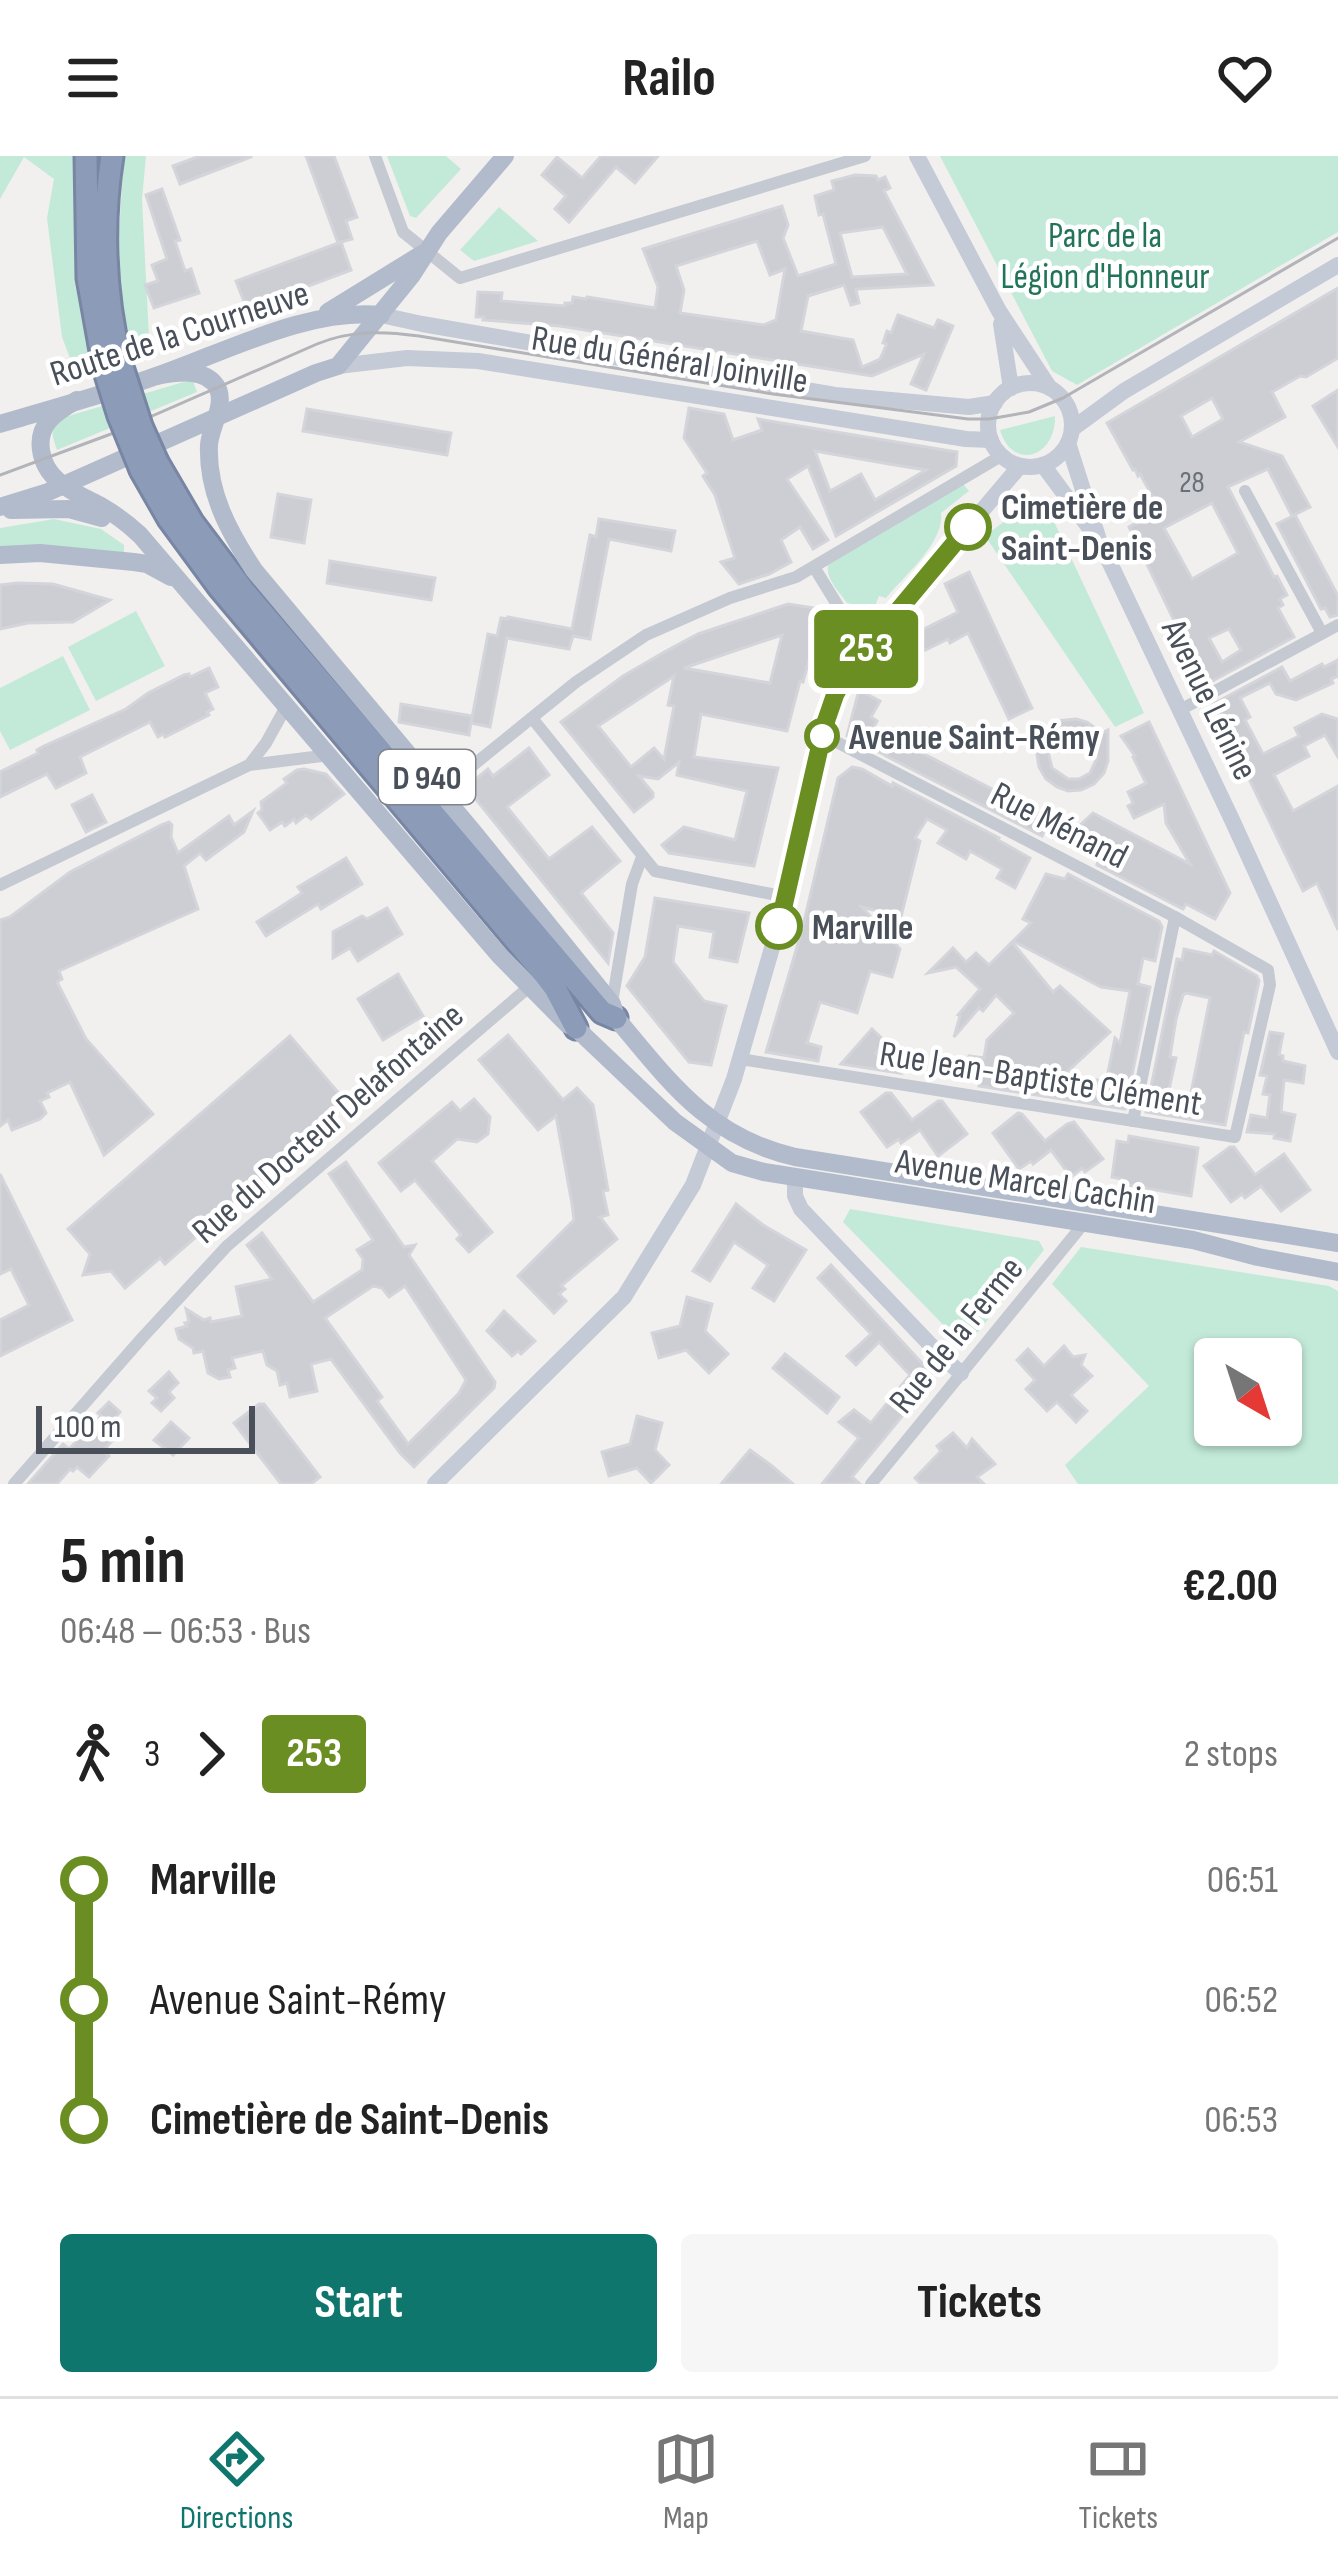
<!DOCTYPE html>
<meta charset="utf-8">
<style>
:root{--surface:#fff;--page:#f6f6f6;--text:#222;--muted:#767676;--line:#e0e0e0;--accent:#0f766e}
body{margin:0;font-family:"Sofia Sans Condensed",sans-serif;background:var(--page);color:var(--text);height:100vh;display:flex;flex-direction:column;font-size:45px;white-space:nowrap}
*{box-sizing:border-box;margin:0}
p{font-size:39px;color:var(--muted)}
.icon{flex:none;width:66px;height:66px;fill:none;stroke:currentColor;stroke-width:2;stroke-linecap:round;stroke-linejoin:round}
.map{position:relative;height:1328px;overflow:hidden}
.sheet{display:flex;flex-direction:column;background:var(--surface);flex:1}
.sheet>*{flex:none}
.badge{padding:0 24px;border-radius:9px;font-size:42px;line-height:78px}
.needle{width:78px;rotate:141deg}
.controls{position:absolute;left:1194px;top:1182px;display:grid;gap:24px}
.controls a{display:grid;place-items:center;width:108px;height:108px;border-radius:12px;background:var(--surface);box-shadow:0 3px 9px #0004;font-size:60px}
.scale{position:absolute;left:36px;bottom:30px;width:219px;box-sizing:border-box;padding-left:12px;border:6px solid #49505a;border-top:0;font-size:33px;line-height:42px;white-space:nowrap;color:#49505a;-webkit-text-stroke:9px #fff;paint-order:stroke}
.map>.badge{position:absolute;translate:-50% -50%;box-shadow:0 0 0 6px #fff}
.legs{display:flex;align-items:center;gap:18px;height:132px;padding:0 60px;font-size:39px}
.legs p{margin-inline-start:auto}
.headline{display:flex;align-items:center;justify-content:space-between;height:204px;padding:0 60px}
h1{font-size:66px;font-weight:700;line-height:90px}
.action{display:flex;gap:24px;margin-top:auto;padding:24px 60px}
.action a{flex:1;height:138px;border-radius:12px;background:var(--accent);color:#fff;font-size:48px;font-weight:700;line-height:138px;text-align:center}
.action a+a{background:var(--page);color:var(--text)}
ul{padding:0 60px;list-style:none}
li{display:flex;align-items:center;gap:42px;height:120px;font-size:45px}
li i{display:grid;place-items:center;width:18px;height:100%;margin:0 15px;background:currentColor}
li i::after{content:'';width:30px;height:30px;margin:-15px;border:9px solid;border-radius:50%;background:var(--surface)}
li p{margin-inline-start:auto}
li:first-child i{background:linear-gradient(#0000 50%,currentColor 0)}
li:last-child i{background:linear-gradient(currentColor 50%,#0000 0)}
header{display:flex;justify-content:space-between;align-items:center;height:156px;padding:0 60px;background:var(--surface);font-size:54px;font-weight:700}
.tabs{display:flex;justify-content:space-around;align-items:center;height:168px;border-top:3px solid var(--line);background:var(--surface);font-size:33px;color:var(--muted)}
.tabs a{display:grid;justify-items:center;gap:6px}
.tabs .current{color:var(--accent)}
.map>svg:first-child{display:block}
.green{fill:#c3ead8;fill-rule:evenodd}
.building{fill:#cdced3;stroke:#d4d5da;stroke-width:3;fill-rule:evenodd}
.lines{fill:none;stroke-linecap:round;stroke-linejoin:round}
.highway-casing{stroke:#7886a4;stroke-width:27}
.street{stroke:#c4c9d2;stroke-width:12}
.secondary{stroke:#c4cad6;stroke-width:16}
.primary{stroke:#b2bbcb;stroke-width:18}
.highway{stroke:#8c9bb8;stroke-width:21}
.tram{stroke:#b2b4b9;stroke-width:3}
.highway-bridge-casing{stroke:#7886a4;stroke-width:27;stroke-linecap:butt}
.highway-bridge{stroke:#8c9bb8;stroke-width:21}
.line-1-casing{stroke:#fff;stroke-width:27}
.line-1{stroke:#6b8e23;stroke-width:18}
.stop-1-dot{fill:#fff;stroke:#6b8e23;stroke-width:6}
.labels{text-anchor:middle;stroke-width:9;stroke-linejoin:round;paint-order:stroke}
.number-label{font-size:30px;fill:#6a7078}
.shield{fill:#fff;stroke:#80848c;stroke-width:3}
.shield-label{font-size:33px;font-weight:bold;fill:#49505a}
.park-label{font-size:36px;fill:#217457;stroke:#fff}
.street-label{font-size:36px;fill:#49505a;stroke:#fff}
.stop-label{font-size:36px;font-weight:bold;fill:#49505a;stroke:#fff;text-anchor:start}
</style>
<header><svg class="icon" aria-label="menu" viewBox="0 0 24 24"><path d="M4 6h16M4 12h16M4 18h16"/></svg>Railo<svg class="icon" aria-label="heart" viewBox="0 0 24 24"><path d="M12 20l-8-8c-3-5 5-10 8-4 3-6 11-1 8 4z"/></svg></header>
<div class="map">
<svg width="1338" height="1328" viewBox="0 0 1338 1328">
<rect width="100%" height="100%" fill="#f1f0ef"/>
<g class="green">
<path d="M0 0H74C74 73 78 145 94 216L81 213 71 205 62 181 47 62 54 23 24 1 0 43Z"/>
<path d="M124 0H146L142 43 150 201 128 204 119 167 118 91Z"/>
<path d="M387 0H446L461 13 416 62 410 60Z"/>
<path d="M940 0H1338V76L1077 229 1052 215Z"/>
<path d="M499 51 538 85 474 105 460 94Z"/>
<path d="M187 225H193L197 236 57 294C51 275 49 274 65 261Z"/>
<path d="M1055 260C1056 302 1012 315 1000 274Z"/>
<path d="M963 328 969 335 941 357C945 386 904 420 886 442L879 440 873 455 861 465 854 463 852 448 847 447C839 435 823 421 829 406Z"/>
<path d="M1031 345 1049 355 1144 557 1115 571 985 380Z"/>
<path d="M54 363 101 373 124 389V399L0 393V372Z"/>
<path d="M136 455 165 510 96 545 68 491Z"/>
<path d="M63 500 90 554 10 594 0 575V532Z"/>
<path d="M850 1053 1039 1085 1044 1094 969 1187H961L843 1066Z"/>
<path d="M1081 1091 1329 1130 1338 1135V1328H1078L1065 1309 1149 1230 1052 1128ZM1215 1203H1281V1269H1215Z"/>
</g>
<g class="building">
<path d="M200 0H251V1L180 28 173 10Z"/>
<path d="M306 0H334L357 61 346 65 352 83 338 87Z"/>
<path d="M601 0H658L635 27 616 11 569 66 555 53 566 40 542 19 557 1 582 22Z"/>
<path d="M855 19 876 20 878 24 885 21 890 32 884 35 933 129 858 133 856 134 859 147 851 149 844 129 808 140 801 175 853 184 862 211 880 203 887 188 883 187 887 175 891 177 898 159 934 172 938 164 953 170 926 234 911 228 924 198 872 220 560 170 483 164 484 161H476L478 136 502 137 501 145 565 150V147H572L573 141 586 143 587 141 655 152 658 131 643 93 782 50 788 69 783 82 798 120 836 108 823 58 819 59 815 40 834 34 832 25ZM883 71 907 118 852 121 840 77ZM757 85 770 119 785 113 776 164 764 169 680 157 684 134 676 110Z"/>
<path d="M162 33 180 84 175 85 185 115 191 113 199 137 154 152 145 129 158 125 152 109 167 103 146 39Z"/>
<path d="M341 86 351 114 247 153 236 125Z"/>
<path d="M1338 132V202L1306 221 1300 220 1272 236 1285 261 1239 286 1282 300 1310 351 1292 360 1268 313 1228 331 1274 421 1277 420 1287 439 1280 443 1283 449 1278 452 1294 481 1205 529 1129 371 1160 354 1140 318 1138 320 1135 313 1133 314 1107 267ZM1212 242 1223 263 1192 281 1181 260ZM1212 347 1238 397 1192 423 1164 372ZM1229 473 1241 494 1222 506 1209 482Z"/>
<path d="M1338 234V291L1313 250Z"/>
<path d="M689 252 724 258 733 284 762 274 758 263 957 296 956 310 836 380 808 310 787 323 828 384 813 393 800 371 781 384 791 406 769 418 739 428 721 406 735 402 715 339 703 320 707 317 684 282ZM815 295 889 308 926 314 875 344 861 318 830 335Z"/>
<path d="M307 253 451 277 447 299 303 275Z"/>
<path d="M278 338 311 344 304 387 271 381Z"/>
<path d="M1295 359 1338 440V459L1330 461 1325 452 1321 453 1277 368Z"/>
<path d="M599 363 675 375 671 395 609 383 590 483 573 480 569 493 507 482 490 571 471 567 488 478 497 480 501 462 508 463V461L572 473 590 379 596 381Z"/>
<path d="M330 405 435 422 431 444 327 427Z"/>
<path d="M969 416 1032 552 1009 563 968 477 950 487 948 483 903 505 894 488 958 456 945 428Z"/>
<path d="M17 427 53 428 110 444 73 466 28 467 0 473V429Z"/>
<path d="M788 448 820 453 818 462H822L811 505 809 504 803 526 800 525 787 575 701 558 694 601 778 612 754 710 669 697 662 689 684 671 735 684 747 635 677 619 679 606 658 623 639 620 653 637V641L634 656 561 566 623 520 666 495 698 478ZM782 479 770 527 684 512 743 492ZM674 520 668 549 674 550 664 603 654 592 631 611 598 570Z"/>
<path d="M1338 504V520L1331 523 1333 527 1296 544 1276 538 1270 527 1240 542 1250 561 1245 564 1263 598 1299 580 1295 572 1322 558 1338 563V601L1325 579 1304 590 1309 600 1274 619 1293 655 1338 630V774L1317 727 1303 735 1238 600 1240 599 1213 548 1282 511 1290 525 1322 508 1324 511Z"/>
<path d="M209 512 218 531 205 537 213 553 207 556 209 559 165 581 163 578 158 581 150 566 80 601 86 617 56 632 47 618 0 641V616L38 597 37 594 44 590 126 553 148 537 184 519 189 518 190 521Z"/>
<path d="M859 534 880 545 871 561 877 565 869 580 891 591 895 583 1050 663 1042 680 886 600 888 597 885 599 847 580Z"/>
<path d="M401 548 472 560 469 579 399 566Z"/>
<path d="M1076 563 1087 566 1102 577 1108 574V605L1104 617 1094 628 1081 634 1068 635 1057 631 1046 623 1039 611 1037 599 1039 586 1046 574 1057 565ZM1076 575 1086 578 1094 586 1097 602 1090 617 1079 623H1068L1052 612 1048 595 1052 585 1063 576Z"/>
<path d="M1149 566 1230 737 1215 763 1186 748 1183 753 1097 709 1102 690 1075 674 1093 657 1190 708 1166 667 1164 648 1134 662 1128 650 1133 647 1128 636 1146 627 1133 601 1135 600 1121 580Z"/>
<path d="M529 592 549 619 507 651 549 703 592 671 620 705 581 737 613 777 608 807 466 631 488 613 493 620Z"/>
<path d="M852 611 862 613 892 630 893 627 999 682 998 684 1030 702 1015 732 997 722 1002 713 970 695 966 703 938 687 947 674 927 663 915 682 920 685 901 761 862 751 900 793 892 821 870 815 857 857 820 846 807 887 821 891 818 905 766 896 802 774 838 622Z"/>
<path d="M304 613 326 618 344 638 311 663 306 659 296 667 294 663 285 670 282 666 270 674 258 657 262 654 261 646 287 627 284 623 297 614Z"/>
<path d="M92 639 106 666 86 676 72 649Z"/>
<path d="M253 655 244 676 206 704 200 697 184 710 198 753 59 815 62 823 57 826 86 883 153 958 104 999 70 926 47 937 49 941 40 945 46 957 40 963 12 974 8 964 0 970V764L10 761 70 716 161 669 169 666 172 669 171 681 178 697 229 660 234 669Z"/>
<path d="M346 702 362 728 321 753 318 748 266 780 257 766 302 737 298 731Z"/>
<path d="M1046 718 1065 723 1068 718 1159 765 1162 771 1155 805 1143 802 1138 828 1150 831 1125 953 979 930 980 924 965 922 969 900 984 902 987 884 1014 857 996 839 983 855 979 852 954 881 960 860 958 859 980 833 956 811 928 817 953 792 966 806 976 797 989 809 1012 786 1053 836 1060 830 1110 876 1066 917 1106 926 1115 882 1120 887 1130 835 1101 831 1013 785 1031 767 1023 763Z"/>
<path d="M655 742 749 757 737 806 710 801 714 776 678 770 673 806 704 845 726 850 711 909 689 906 627 830 645 801Z"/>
<path d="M387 752 402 778 358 805 350 792 333 802V776L362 760 367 763Z"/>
<path d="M1184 793 1212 799 1214 795 1257 820 1259 825 1248 877 1244 876 1225 969 1146 956 1177 803 1182 804ZM1186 837 1210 842 1190 942 1168 938 1176 902 1170 901 1176 863 1183 839Z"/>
<path d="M398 818 423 860 383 884 358 843Z"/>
<path d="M872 873 886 886 876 897 899 917 841 908Z"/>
<path d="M1270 876 1283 878 1279 899 1283 900V905L1305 910 1303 927 1284 924 1281 956 1295 959 1290 985 1274 982 1275 978 1247 976 1251 959 1267 962 1270 939 1263 938 1267 920 1260 919Z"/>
<path d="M508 879 563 944 577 932 593 949 608 1034 603 1035 608 1059 600 1061 617 1083 561 1130 565 1133 559 1138 566 1145 554 1157 518 1120 574 1064 572 1048 556 960 538 974 479 904Z"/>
<path d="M290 880 348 948 165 1108 160 1102 125 1132 111 1115 83 1119 90 1098 68 1073Z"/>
<path d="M886 937H891L912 964 938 945H942L967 978 938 1000 920 974 901 987 899 983 887 991 861 956Z"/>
<path d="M474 943 490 961 488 978 477 986 457 983 432 1005 492 1076 469 1096 457 1083 461 1079 415 1024 401 1035 379 1007 452 946 460 955Z"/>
<path d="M1018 957 1022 958 1045 985 1067 968 1074 966 1103 1003 1085 1016 1082 1012 1071 1021 1051 994 1033 1008 1031 1005 1019 1013 993 977Z"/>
<path d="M1129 980 1198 992 1191 1040 1121 1028 1122 1023 1112 1021 1117 985 1128 987Z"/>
<path d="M1230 991H1234L1255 1019 1284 998 1310 1034 1281 1055 1261 1030 1245 1042 1242 1038 1231 1046 1204 1010Z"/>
<path d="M346 1006 404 1091 415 1089 409 1099 495 1226 494 1232 414 1311 400 1297 331 1203 311 1208 317 1235 290 1241 287 1227 280 1229 277 1215 267 1209 263 1195 232 1202 235 1212 228 1214 230 1221 219 1223 208 1217 203 1195 194 1197 193 1192 179 1183 176 1173 187 1170 185 1167 189 1166 186 1153 204 1164 210 1162 211 1166 242 1160 236 1131 272 1123 247 1089 262 1077 313 1146 362 1114 363 1103 357 1094 373 1084 329 1018ZM373 1130 382 1132 389 1141 405 1130 466 1224 459 1237 408 1288 377 1245 382 1241 325 1162Z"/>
<path d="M0 1018 72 1164 0 1200V1164L29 1149 11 1113 0 1118Z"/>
<path d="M736 1048 763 1069 806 1094 774 1145 753 1132 768 1109 734 1086 710 1125 693 1115Z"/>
<path d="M831 1109 932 1218 913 1247 852 1321 860 1328H822L859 1282 839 1266 854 1254 871 1267 910 1219 879 1186 856 1209 847 1200 871 1178 818 1122Z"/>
<path d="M687 1141 712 1148 705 1175 728 1198 709 1217 686 1194 659 1202 652 1177 680 1170Z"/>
<path d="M504 1155 535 1185 521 1198 518 1195 512 1200 487 1175Z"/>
<path d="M1064 1190 1073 1201 1085 1199 1081 1209 1092 1220 1071 1239 1087 1255 1076 1266 1057 1246 1047 1255 1026 1233 1035 1224 1017 1204 1028 1193 1044 1210Z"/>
<path d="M785 1198 839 1241 827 1257 773 1212Z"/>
<path d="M169 1216 178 1227 169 1236 174 1242 161 1255 152 1247 157 1242 149 1235Z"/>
<path d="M109 1246 120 1256 110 1268 120 1276 103 1295 109 1300 89 1321 77 1311 73 1315 70 1313 57 1328H28L63 1288 69 1293 101 1260 105 1263 98 1257Z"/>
<path d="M259 1248H264L320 1321 311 1328H281L234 1267Z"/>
<path d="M637 1260 662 1267 655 1294 669 1309 651 1327 637 1312 609 1320 602 1296 630 1288Z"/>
<path d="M171 1266 189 1282 173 1299 154 1284Z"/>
<path d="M953 1277 967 1292 972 1283 995 1308 977 1321 984 1328H921L915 1322 941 1295 937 1290Z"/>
<path d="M750 1294 772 1310 793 1328H721Z"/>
</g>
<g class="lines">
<defs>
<g id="highway">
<path d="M86 0 88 122 104 212"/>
<path d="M112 0C101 71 104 138 121 208"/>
<path d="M157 306 192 366 244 435 602 856 616 862"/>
<path d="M141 314 169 363 219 431 545 819 555 832 576 872"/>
</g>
</defs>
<use href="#highway" class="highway-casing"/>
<g class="street">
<path d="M375 0 403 76 460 122 865 0"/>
<path d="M1245 335 1322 477"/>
<path d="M814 411 865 494"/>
<path d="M1180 554 1338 469"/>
<path d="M532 562 655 715 786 741"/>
<path d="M250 608 266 587 287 549"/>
<path d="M440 636 576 526 646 479 730 442 796 421 1001 300"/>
<path d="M0 729 249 609 330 599"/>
<path d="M612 847 632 728 642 701"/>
<path d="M740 903 1235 981 1270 829 1268 814 1175 761 823 579"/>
<path d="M1133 965 1175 761"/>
<path d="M14 1328 142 1182 227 1090 529 831"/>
<path d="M871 1328 1085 1066"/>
</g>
<g class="secondary">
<path d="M917 0 999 155 1049 231"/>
<path d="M381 159 422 168 835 239 969 251 995 247"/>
<path d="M1001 168 1011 232"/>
<path d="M338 210 407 202 478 205 966 283 991 284"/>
<circle cx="1030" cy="269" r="42"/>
<path d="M1072 273 1124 235 1338 109"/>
<path d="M1068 287 1099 384 1233 666 1338 896"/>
<path d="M1043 309 1091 374"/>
<path d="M795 1022V1040L801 1053 941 1200 961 1217"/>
<path d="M435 1328 624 1141 693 1029 734 923 776 778 825 568 835 539 855 505 1019 311"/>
</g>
<g class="primary">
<path d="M328 156 422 98"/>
<path d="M157 220C176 216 207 211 218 233 225 250 210 272 209 289 207 336 229 376 254 414L475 678 612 848 616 862C669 925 708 981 795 1001L1338 1087"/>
<path d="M77 244C57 256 37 267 41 294 45 326 76 337 101 350 115 358 128 368 140 379L499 799 567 868 576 872 675 966 732 1007 764 1016 1193 1084 1258 1101 1338 1116"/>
<path d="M0 268C53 252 107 238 159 219 228 195 308 152 381 159"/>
<path d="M0 351 48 336 316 217 338 210 412 119 439 77 505 0"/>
<path d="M11 354 69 353 102 362"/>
<path d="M0 399 40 397 134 406 147 408 171 421"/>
</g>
<use href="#highway" class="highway"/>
<path class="tram" d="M0 319 111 278 317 188C351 174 383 175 419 180L773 238 968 263H989L1029 256 1063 242 1338 82"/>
<defs>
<g id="highway-bridge">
<path d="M121 208 141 270 157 306"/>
<path d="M104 212 119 260 141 314"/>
</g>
</defs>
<use href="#highway-bridge" class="highway-bridge-casing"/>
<use href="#highway-bridge" class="highway-bridge"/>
</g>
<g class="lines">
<defs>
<path id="line-1" d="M779 770 825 568 835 539 850 512 968 371"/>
</defs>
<use href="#line-1" class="line-1-casing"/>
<use href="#line-1" class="line-1"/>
</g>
<g class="stop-1-dot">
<circle cx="968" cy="371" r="21"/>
<circle cx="822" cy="580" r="15"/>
<circle cx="779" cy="770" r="21"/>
</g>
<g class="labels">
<g class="number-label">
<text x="1192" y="336">28</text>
</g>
<rect class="shield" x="379" y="594" width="96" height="54" rx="9"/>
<g class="shield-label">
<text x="427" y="633">D 940</text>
</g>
<g class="park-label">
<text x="1105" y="91">Parc de la<tspan x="1105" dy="41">Légion d'Honneur</tspan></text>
</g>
<g class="street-label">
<text transform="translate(179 176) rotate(-18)" y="13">Route de la Courneuve</text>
<text transform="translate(670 202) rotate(9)" y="13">Rue du Général Joinville</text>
<text transform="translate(1211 543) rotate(64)" y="13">Avenue Lénine</text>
<text transform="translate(1060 668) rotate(27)" y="13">Rue Ménand</text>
<text transform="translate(1041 921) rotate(9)" y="13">Rue Jean-Baptiste Clément</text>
<text transform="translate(327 966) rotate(-41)" y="13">Rue du Docteur Delafontaine</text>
<text transform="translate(1026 1024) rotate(9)" y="13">Avenue Marcel Cachin</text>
<text transform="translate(955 1178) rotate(-51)" y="13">Rue de la Ferme</text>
</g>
<g class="stop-label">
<text x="1001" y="363">Cimetière de<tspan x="1001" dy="41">Saint-Denis</tspan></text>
<text x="849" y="593">Avenue Saint-Rémy</text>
<text x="812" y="783">Marville</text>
</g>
</g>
</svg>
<div class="controls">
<a><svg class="needle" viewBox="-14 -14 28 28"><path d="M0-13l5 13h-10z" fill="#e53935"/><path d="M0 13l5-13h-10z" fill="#767676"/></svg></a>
</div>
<div class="scale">100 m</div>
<b class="badge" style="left:866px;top:493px;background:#6b8e23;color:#fff">253</b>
</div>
<section class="sheet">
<div class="headline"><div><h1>5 min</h1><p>06:48 – 06:53 · Bus</p></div><b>€2.00</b></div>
<div class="legs"><svg class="icon" aria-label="walk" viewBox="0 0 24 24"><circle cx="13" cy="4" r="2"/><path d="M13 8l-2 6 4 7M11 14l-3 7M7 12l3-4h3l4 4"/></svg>3<svg class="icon" aria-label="forward" viewBox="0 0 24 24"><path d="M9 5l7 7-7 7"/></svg><b class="badge" style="background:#6b8e23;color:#fff">253</b><p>2 stops</p></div>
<ul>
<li><i style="color:#6b8e23"></i><b>Marville</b><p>06:51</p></li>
<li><i style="color:#6b8e23"></i><span>Avenue Saint-Rémy</span><p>06:52</p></li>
<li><i style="color:#6b8e23"></i><b>Cimetière de Saint-Denis</b><p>06:53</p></li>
</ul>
<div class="action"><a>Start</a><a>Tickets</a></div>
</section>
<nav class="tabs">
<a class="current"><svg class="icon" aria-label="directions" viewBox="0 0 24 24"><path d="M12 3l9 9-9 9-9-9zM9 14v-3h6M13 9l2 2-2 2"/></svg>Directions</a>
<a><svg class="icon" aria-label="map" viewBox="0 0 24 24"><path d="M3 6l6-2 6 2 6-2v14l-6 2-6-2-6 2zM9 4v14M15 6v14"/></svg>Map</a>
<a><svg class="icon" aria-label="tickets" viewBox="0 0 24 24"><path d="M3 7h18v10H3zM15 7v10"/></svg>Tickets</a>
</nav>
